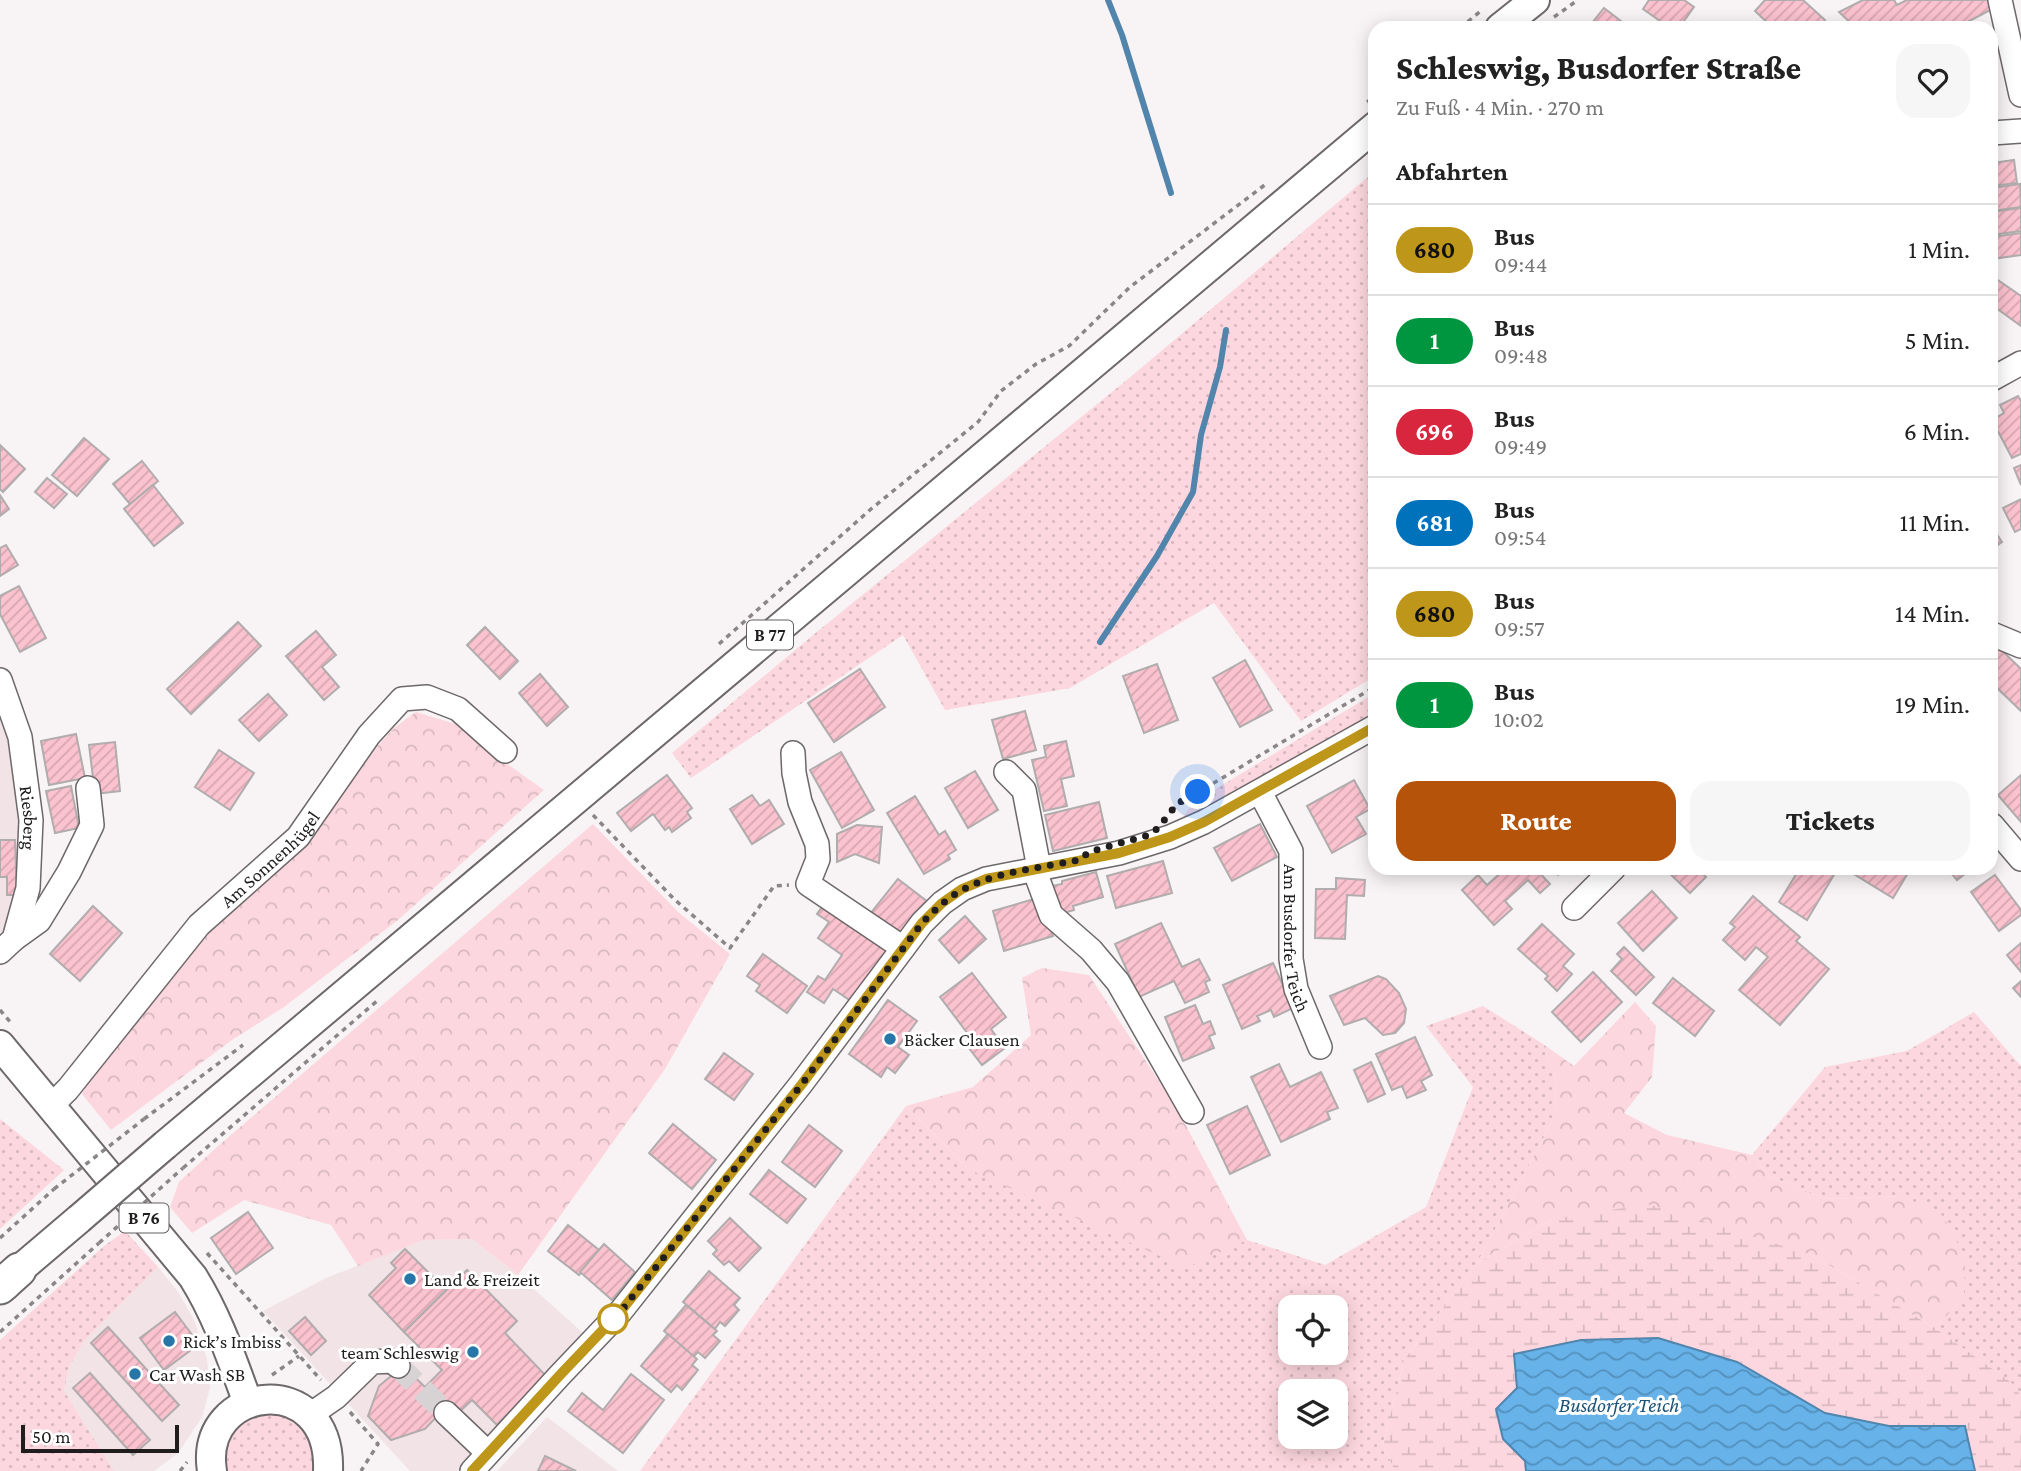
<!DOCTYPE html>
<html lang="de">
<meta charset="utf-8">
<style>
:root{--surface:#fff;--page:#f6f6f6;--text:#222;--muted:#767676;--line:#e0e0e0;--accent:#b45309}
body{margin:0;font-family:"Crimson Pro",serif;background:var(--page);color:var(--text);height:100vh;display:flex;flex-direction:column;font-size:26px;white-space:nowrap}
*{box-sizing:border-box;margin:0}
p{font-size:23px;color:var(--muted)}
.icon{flex:none;width:38px;height:38px;fill:none;stroke:currentColor;stroke-width:2;stroke-linecap:round;stroke-linejoin:round}
.map{position:relative;flex:1;overflow:hidden}
.side{position:absolute;left:1368px;top:21px;width:630px;height:854px;display:flex;flex-direction:column;background:var(--surface);border-radius:21px;box-shadow:0 4px 18px #0003}
.side>*{flex:none}
.badge{padding:0 14px;border-radius:23px;font-size:24px;line-height:46px}
.fabs{position:absolute;left:1278px;top:1295px;display:grid;gap:14px}
.fabs a{display:grid;place-items:center;width:70px;height:70px;border-radius:14px;background:var(--surface);box-shadow:0 4px 18px #0003;font-size:35px}
.scale{position:absolute;left:21px;bottom:18px;width:158px;box-sizing:border-box;padding-left:7px;border:4px solid #1f1d1e;border-top:0;font-size:19px;line-height:24px;white-space:nowrap;color:#1f1d1e;-webkit-text-stroke:5px #fff;paint-order:stroke}
.you{position:absolute;width:35px;height:35px;margin:-18px;border:5px solid #fff;border-radius:50%;background:#1a73e8;box-shadow:0 0 0 10px #1a73e833}
.map>.badge{position:absolute;translate:-50% -50%;box-shadow:0 0 0 4px #fff}
h2{padding:0 28px;font-size:26px;line-height:63px}
.round{display:grid;place-items:center;flex:none;width:74px;height:74px;border-radius:21px;background:var(--page)}
.overview{display:flex;align-items:center;justify-content:space-between;height:119px;padding:0 28px}
h1{font-size:33px;font-weight:800;line-height:52px}
.primary-button{display:flex;gap:14px;margin-top:auto;padding:14px 28px}
.primary-button a{flex:1;height:80px;border-radius:21px;background:var(--accent);color:#fff;font-size:28px;font-weight:800;line-height:80px;text-align:center}
.primary-button a+a{background:var(--page);color:var(--text)}
ul{padding:0;list-style:none}
li{display:flex;align-items:center;gap:21px;height:91px;padding:0 28px;border-top:2px solid var(--line)}
li div{flex:1}
li b{display:block;font-size:26px}
li em{font-style:normal}
li .badge{min-width:77px;font-weight:700;text-align:center}
.map>svg:first-child{display:block}
.built{fill:#f1e3e6}
.grass{fill:url(#grass-dots);fill-rule:evenodd}
.forest{fill:url(#forest-crowns)}
.wetland{fill:url(#wetland-marsh)}
.water{fill:url(#water-waves);stroke:#5185ac;stroke-width:2}
.lines{fill:none;stroke-linecap:round;stroke-linejoin:round}
.stream{stroke:#5185ac;stroke-width:6}
.building{fill:url(#building-hatch);stroke:#b1acad;stroke-width:2}
.minor-tunnel{stroke:#d7d3d4;stroke-width:23;stroke-dasharray:23 11;stroke-linecap:butt}
.minor-casing{stroke:#6d6869;stroke-width:26}
.major-casing{stroke:#6d6869;stroke-width:32}
.highway-casing{stroke:#6d6869;stroke-width:37}
.path{stroke:#8a8687;stroke-width:3.5;stroke-dasharray:5 5;stroke-linecap:butt}
.minor{stroke:#fff;stroke-width:23}
.major{stroke:#fff;stroke-width:28}
.highway{stroke:#fff;stroke-width:33}
.major-bridge-casing{stroke:#6d6869;stroke-width:32;stroke-linecap:butt}
.path-bridge{stroke:#8a8687;stroke-width:3.5;stroke-dasharray:5 5;stroke-linecap:butt}
.major-bridge{stroke:#fff;stroke-width:28}
.line-casing{stroke:#fff;stroke-width:16}
.line{stroke:#be9619;stroke-width:10}
.walk{stroke:#1f1d1e;stroke-width:7;stroke-dasharray:0 12.6}
.poi-dot{fill:#2776a8;stroke:#fff;stroke-width:2.5}
.stop-dot{fill:#fff;stroke:#be9619;stroke-width:3.5}
.labels{text-anchor:middle;stroke-width:6;stroke-linejoin:round;paint-order:stroke}
.shield{fill:#fff;stroke:#626162;stroke-width:2}
.shield-label{font-size:18px;font-weight:bold;fill:#1f1d1e}
.street-label{font-size:19px;fill:#1f1d1e;stroke:#fff}
.poi-label{font-size:19px;fill:#1f1d1e;stroke:#fff;text-anchor:start}
.water-label{font-size:21px;font-style:italic;fill:#1b5479;stroke:#fff}
</style>
<div class="map">
<svg width="2021" height="1471" viewBox="0 0 2021 1471">
<defs>
<pattern id="grass-dots" width="8" height="8" patternUnits="userSpaceOnUse" patternTransform="scale(1.75)"><rect width="8" height="8" fill="#fdd7df"/><path d="M2 2h.1M6 6h.1" fill="none" stroke="#d8b8bf" stroke-width="1.8" stroke-linecap="round"/></pattern>
<pattern id="forest-crowns" width="20" height="18" patternUnits="userSpaceOnUse" patternTransform="scale(1.75)"><rect width="20" height="18" fill="#fdd7df"/><path d="M2 6a3 3 0 1 1 6 0M12 15a3 3 0 1 1 6 0" fill="none" stroke="#d8b8bf"/></pattern>
<pattern id="wetland-marsh" width="20" height="14" patternUnits="userSpaceOnUse" patternTransform="scale(1.75)"><rect width="20" height="14" fill="#fdd7df"/><path d="M1 5h8M5 5V1M11 12h8M15 12V8" fill="none" stroke="#d8b8bf"/></pattern>
<pattern id="water-waves" width="16" height="10" patternUnits="userSpaceOnUse" patternTransform="scale(1.75)"><rect width="16" height="10" fill="#66b2e9"/><path d="M0 5q4-4 8 0t8 0" fill="none" stroke="#5390bc"/></pattern>
<pattern id="building-hatch" width="6" height="6" patternUnits="userSpaceOnUse" patternTransform="scale(1.75)"><rect width="6" height="6" fill="#fbc2cf"/><path d="M-1 1l2-2M0 6l6-6M5 7l2-2" fill="none" stroke="#d7a6b1"/></pattern>
</defs>
<rect width="100%" height="100%" fill="#f8f3f4"/>
<g class="built">
<path d="M3 714 22 816 21 896 11 923 0 934V715Z"/>
<path d="M472 1239 518 1275 583 1333 529 1397 470 1460 457 1471H410L263 1311 326 1278 424 1240Z"/>
<path d="M158 1267 178 1292 194 1320 207 1359 210 1388 202 1417 178 1453 154 1471H114L64 1391 69 1367 84 1341Z"/>
<path d="M547 1417 618 1471H497Z"/>
</g>
<g class="grass">
<path d="M1375 171V676L1301 721 1214 603 1070 688 945 710 903 635 691 778 672 753 812 636 1128 379Z"/>
<path d="M1375 693V712L1264 781 1187 822 1183 817 1194 802Z"/>
<path d="M1483 1006 1543 1044 1556 1080 1555 1116 1477 1263 1404 1360 1383 1445 1395 1471H640L906 1106 968 1169 1233 1245 1247 1240 1325 1265 1426 1207 1473 1087 1426 1026ZM1290 1307H1335V1353H1290ZM1290 1391H1335V1437H1290Z"/>
<path d="M1974 1012 2021 1066V1396L2011 1383 1935 1328 1964 1297 1903 1196 1825 1199 1769 1176 1752 1155 1825 1067 1907 1051Z"/>
<path d="M0 1119 64 1170 0 1229Z"/>
<path d="M125 1231 158 1267 84 1341 69 1367 64 1391 114 1471H0V1340L104 1246Z"/>
<path d="M262 1413C292 1414 304 1420 312 1449 314 1457 316 1463 314 1471H226C226 1438 230 1425 262 1413Z"/>
</g>
<g class="forest">
<path d="M416 712 459 725 510 766 544 790 398 920 284 1007 232 1040 111 1130 82 1094 105 1052 204 932 305 846 374 750 394 728Z"/>
<path d="M593 824 678 912 730 954 665 1069 518 1275 472 1239 424 1240 358 1266 331 1225 244 1200 192 1233 170 1207 179 1182 217 1147Z"/>
<path d="M1042 968 1089 975 1176 1107 1247 1240 1186 1268 968 1169 906 1106 973 1087 1031 1035 1022 978Z"/>
<path d="M1635 1002 1656 1026 1652 1077 1624 1113 1667 1135 1752 1155 1769 1176 1825 1199 1903 1196 1943 1216 1965 1257 1964 1297 1935 1328 1812 1255 1551 1220 1477 1263 1555 1116 1556 1080 1543 1044 1574 1066Z"/>
</g>
<path class="wetland" d="M1647 1204 1812 1255 1935 1328 2012 1383 2021 1396V1471H1975L1965 1426H1889L1825 1413 1737 1362 1514 1355 1517 1388 1503 1439 1525 1461 1526 1471H1395L1383 1445 1404 1360 1477 1263 1551 1220Z"/>
<path class="water" d="M1658 1338 1737 1362 1825 1413 1889 1426H1965L1975 1471H1526L1525 1461 1503 1439 1496 1409 1517 1388 1514 1354 1581 1340Z"/>
<g class="lines">
<g class="stream">
<path d="M1108 0 1122 35 1171 193"/>
<path d="M1100 642 1157 556 1193 492 1201 435 1220 367 1226 330"/>
</g>
</g>
<g class="building">
<path d="M1649 0H1684L1694 7 1679 28H1670L1643 9Z"/>
<path d="M1765 0H1803L1825 20 1817 28H1773L1755 11Z"/>
<path d="M1863 0H1894L1897 5 1907 0H1995L1998 6 1956 28H1856L1839 12Z"/>
<path d="M1604 8 1630 28H1599L1592 23Z"/>
<path d="M2014 160 2017 183 1992 186V163Z"/>
<path d="M2020 184 2021 207 1992 211V188Z"/>
<path d="M2021 208V231L1992 235V212Z"/>
<path d="M2021 233V255L1992 259V237Z"/>
<path d="M1992 276 2021 296V326L1992 305Z"/>
<path d="M2018 396 2021 401V454L2012 458 1992 420 2004 413 2000 405Z"/>
<path d="M84 438 109 459 77 496 52 475Z"/>
<path d="M0 445 25 469 3 492 0 489Z"/>
<path d="M142 461 158 481 130 504 113 484Z"/>
<path d="M2021 465V485L2014 468Z"/>
<path d="M47 478 67 494 54 508 35 492Z"/>
<path d="M153 485 183 523 154 546 124 509Z"/>
<path d="M0 495 9 509 0 516Z"/>
<path d="M2021 499V529L2015 532 2003 508Z"/>
<path d="M1992 527 2002 542 1992 549Z"/>
<path d="M6 545 18 565 0 576V548Z"/>
<path d="M19 586 46 638 20 652 0 614V596Z"/>
<path d="M238 622 261 646 191 714 167 689Z"/>
<path d="M485 627 518 661 500 679 467 645Z"/>
<path d="M316 631 336 655 322 667 339 687 324 700 286 656Z"/>
<path d="M1993 642 2021 669V711L1992 683Z"/>
<path d="M1245 660 1272 710 1240 727 1213 678Z"/>
<path d="M1157 664 1178 720 1144 733 1123 676Z"/>
<path d="M860 669 885 707 834 742 808 703Z"/>
<path d="M540 674 568 707 547 726 519 693Z"/>
<path d="M268 694 287 715 259 741 239 720Z"/>
<path d="M1025 711 1036 750 1003 759 992 720Z"/>
<path d="M76 734 85 778 49 785 41 741Z"/>
<path d="M1066 741 1074 776 1061 779 1067 806 1044 811 1032 760 1046 757 1044 746Z"/>
<path d="M115 742 120 791 95 794 89 745Z"/>
<path d="M219 750 254 773 230 810 195 787Z"/>
<path d="M841 752 874 810 842 828 810 770Z"/>
<path d="M975 771 998 810 968 828 945 788Z"/>
<path d="M667 775 692 808 687 812 691 818 672 832 669 827 665 830 653 814 631 831 617 813Z"/>
<path d="M2021 775V822L1998 795Z"/>
<path d="M1354 780 1370 809 1356 817 1366 834 1332 853 1307 806Z"/>
<path d="M71 786 79 828 55 833 46 791Z"/>
<path d="M752 795 760 806 769 800 784 824 752 844 730 809Z"/>
<path d="M915 796 939 835 945 831 956 850 948 855 950 859 924 874 887 813Z"/>
<path d="M1099 802 1107 838 1053 851 1045 815Z"/>
<path d="M1260 824 1277 857 1232 881 1214 848Z"/>
<path d="M857 825 882 827 879 863 855 854 837 862V834Z"/>
<path d="M0 840H15L17 895H7V877H0Z"/>
<path d="M1163 861 1172 893 1116 908 1107 876Z"/>
<path d="M1503 868H1535L1550 884 1540 893 1528 880 1505 901 1512 909 1494 925 1462 890 1478 875 1487 885 1504 870Z"/>
<path d="M1551 868H1566L1558 875Z"/>
<path d="M1664 868H1697L1706 877 1690 893Z"/>
<path d="M1800 868H1838L1807 920 1779 902Z"/>
<path d="M1844 868H1911L1893 898Z"/>
<path d="M1947 868H1981L1974 874 1970 870 1957 880Z"/>
<path d="M1096 872 1103 897 1073 906 1074 910 1060 914 1052 886 1062 884V881Z"/>
<path d="M1995 875 2021 910V915L1999 931 1971 892Z"/>
<path d="M1336 878 1365 880 1364 896 1347 895 1345 939 1315 938 1316 889H1336Z"/>
<path d="M898 879 928 902 899 937 870 914Z"/>
<path d="M1652 891 1677 918 1643 951 1618 923Z"/>
<path d="M1753 896 1800 937 1796 941 1829 969 1780 1025 1739 990 1768 957 1756 947 1745 960 1723 940 1735 927 1730 923Z"/>
<path d="M1041 897 1053 936 1004 951 993 911Z"/>
<path d="M824 904 893 951 857 1005 833 989 824 1003 807 992 818 976 825 980 842 955 818 938 829 922 817 914Z"/>
<path d="M93 906 122 933 80 981 50 954Z"/>
<path d="M965 916 986 939 959 963 939 940Z"/>
<path d="M1161 923 1182 967 1199 959 1210 980 1205 982 1209 992 1185 1003 1174 981 1139 997 1115 944Z"/>
<path d="M1542 924 1574 954 1563 966 1572 974 1557 991 1545 979 1548 976 1518 949Z"/>
<path d="M2021 943V972L2007 955Z"/>
<path d="M1624 947 1654 977 1636 995 1611 971 1622 959 1617 954Z"/>
<path d="M763 954 807 986 787 1013 756 991 760 985 747 976Z"/>
<path d="M1273 963 1293 1008 1274 1017 1271 1010 1257 1016 1260 1021 1242 1029 1223 985Z"/>
<path d="M1593 972 1622 1002 1581 1042 1552 1012Z"/>
<path d="M972 973 1006 1017 991 1029 1005 1048 982 1065 965 1043 971 1038 940 997Z"/>
<path d="M1378 976 1386 979 1399 993 1406 1009 1404 1023 1395 1033 1383 1035 1365 1018 1344 1025 1330 996Z"/>
<path d="M1673 978 1714 1011 1695 1036 1653 1003Z"/>
<path d="M2021 981V997L2013 988Z"/>
<path d="M888 1000 917 1021 898 1047 909 1055 895 1073 887 1067 881 1077 849 1054Z"/>
<path d="M1195 1005 1203 1024 1210 1021 1215 1034 1209 1036 1214 1048 1183 1061 1165 1017Z"/>
<path d="M1415 1037 1432 1075 1421 1081 1426 1090 1407 1098 1402 1086 1392 1090 1376 1054Z"/>
<path d="M724 1053 753 1074 734 1100 705 1079Z"/>
<path d="M1371 1062 1385 1094 1368 1102 1354 1070Z"/>
<path d="M1279 1064 1290 1087 1321 1072 1338 1108 1327 1112 1330 1119 1281 1142 1251 1077Z"/>
<path d="M1247 1106 1270 1155 1230 1174 1207 1125Z"/>
<path d="M673 1124 716 1160 692 1189 649 1153Z"/>
<path d="M809 1125 842 1151 815 1187 782 1162Z"/>
<path d="M769 1170 806 1199 787 1223 750 1194Z"/>
<path d="M248 1212 273 1248 236 1274 211 1238Z"/>
<path d="M730 1218 761 1248 739 1271 729 1261 724 1265 713 1254 717 1250 708 1241Z"/>
<path d="M568 1225 599 1250 579 1275 548 1251Z"/>
<path d="M604 1244 635 1272 612 1300 580 1272Z"/>
<path d="M405 1249 446 1290 404 1332 369 1295 396 1268 391 1263Z"/>
<path d="M467 1270 517 1321 505 1333 546 1376 497 1425 472 1400 455 1416 426 1386 442 1370 404 1332Z"/>
<path d="M709 1271 740 1298 734 1305 739 1310 725 1326 720 1322 715 1329 683 1302Z"/>
<path d="M686 1305 717 1331 713 1335 720 1341 705 1358 698 1352 693 1357 664 1331Z"/>
<path d="M175 1312 199 1344 164 1370 140 1338Z"/>
<path d="M305 1317 326 1341 311 1355 289 1331Z"/>
<path d="M108 1327 179 1405 162 1421 91 1343Z"/>
<path d="M668 1334 697 1359 692 1365 698 1370 682 1390 677 1385 671 1392 641 1366Z"/>
<path d="M403 1366 446 1407 425 1429 391 1440 368 1416 379 1386Z"/>
<path d="M90 1373 150 1440 133 1455 73 1388Z"/>
<path d="M631 1374 664 1400 623 1453 568 1411 582 1393 603 1410Z"/>
<path d="M545 1456 576 1471H538Z"/>
</g>
<g class="lines">
<path class="minor-tunnel" d="M398 1366 446 1413"/>
<defs>
<g id="minor">
<path d="M2000 0 2021 95"/>
<path d="M1992 133 2021 131"/>
<path d="M1992 379 2021 363"/>
<path d="M1992 634 2021 646"/>
<path id="s1" d="M0 680 20 737 31 820 28 888 14 939 0 952"/>
<path d="M793 753 794 773 800 802 817 844 818 859 808 884 903 948"/>
<path d="M1006 772 1024 790 1039 868"/>
<path id="s2" d="M1260 792 1291 851V959L1296 989 1320 1047"/>
<path d="M1992 825 2021 859"/>
<path d="M1034 869 1051 915 1091 950 1118 982 1192 1112"/>
<path d="M1574 908 1614 868"/>
<path d="M14 939 39 921 69 872 92 825 88 788"/>
<path id="s3" d="M51 1106 68 1089 199 925 298 837 369 735 402 699 427 697 458 709 505 751"/>
<path d="M446 1413 488 1453"/>
<path d="M310 1415 336 1397 372 1362 392 1361 398 1366"/>
<path d="M472 1471 560 1375 621 1311 801 1084 922 923 942 903 962 889 986 879 1119 853 1170 837 1204 822 1376 726"/>
</g>
<g id="major">
<path d="M1500 28 1535 0"/>
<path d="M0 1045 193 1277C218 1317 232 1360 248 1403"/>
<path d="M165 1145 1376 126"/>
<path d="M6 1285 19 1270 79 1219"/>
<path d="M212 1471C198 1384 332 1368 328 1471"/>
</g>
<path id="highway" d="M0 1287 19 1270"/>
</defs>
<use href="#minor" class="minor-casing"/>
<use href="#major" class="major-casing"/>
<use href="#highway" class="highway-casing"/>
<g class="path">
<path d="M1554 17 1578 0"/>
<path d="M1460 28 1482 10"/>
<path d="M1367 102 1376 96"/>
<path d="M719 644 871 509 978 422 1001 391 1036 364 1069 346 1130 287 1266 184"/>
<path d="M1172 811 1177 805 1376 686"/>
<path d="M593 815 674 899 730 948 774 886 789 885"/>
<path d="M0 1010 12 1024"/>
<path d="M144 1119 243 1045"/>
<path d="M183 1168 377 1001"/>
<path d="M0 1238 54 1189"/>
<path d="M207 1253 321 1380"/>
<path d="M0 1332 99 1243"/>
<path d="M272 1375 299 1356"/>
<path d="M350 1412 378 1444 361 1471"/>
<path d="M180 1471 187 1462"/>
</g>
<use href="#minor" class="minor"/>
<use href="#major" class="major"/>
<use href="#highway" class="highway"/>
<defs>
<path id="major-bridge" d="M79 1219 165 1145"/>
</defs>
<use href="#major-bridge" class="major-bridge-casing"/>
<g class="path-bridge">
<path d="M54 1189 144 1119"/>
<path d="M99 1243 183 1168"/>
</g>
<use href="#major-bridge" class="major-bridge"/>
</g>
<g class="lines">
<defs>
<path id="line" d="M472 1471 560 1375 621 1311 802 1084 922 923 942 903 962 889 986 879 1119 853 1170 837 1204 822 1376 726"/>
</defs>
<use href="#line" class="line-casing"/>
<use href="#line" class="line"/>
<path class="walk" d="M613 1319 606 1327 621 1311 802 1084 922 923C935 910 948 897 964 889 998 871 1041 868 1079 860L1089 852 1149 835 1158 828 1177 804 1198 792"/>
</g>
<g class="poi-dot">
<circle cx="890" cy="1039" r="7"/>
<circle cx="410" cy="1279" r="7"/>
<circle cx="169" cy="1341" r="7"/>
<circle cx="473" cy="1352" r="7"/>
<circle cx="135" cy="1374" r="7"/>
</g>
<circle class="stop-dot" cx="613" cy="1319" r="14"/>
<g class="labels">
<g class="shield">
<rect x="747" y="620.5" width="46" height="29" rx="5"/>
<rect x="119.5" y="1203.5" width="49" height="29" rx="5"/>
</g>
<g class="shield-label">
<text x="770" y="641">B 77</text>
<text x="144" y="1224">B 76</text>
</g>
<g class="street-label">
<text dy="7" stroke="none"><textPath href="#s1" startOffset="142">Riesberg</textPath></text>
<text dy="7" stroke="none"><textPath href="#s3" startOffset="331">Am Sonnenhügel</textPath></text>
<text dy="7" stroke="none"><textPath href="#s2" startOffset="154">Am Busdorfer Teich</textPath></text>
</g>
<g class="poi-label">
<text x="904" y="1046">Bäcker Clausen</text>
<text x="424" y="1286">Land &amp; Freizeit</text>
<text x="183" y="1348">Rick’s Imbiss</text>
<text x="459" y="1359" text-anchor="end">team Schleswig</text>
<text x="149" y="1381">Car Wash SB</text>
</g>
<g class="water-label">
<text x="1619" y="1412">Busdorfer Teich</text>
</g>
</g>
</svg>
<div class="fabs">
<a><svg class="icon" aria-label="locate" viewBox="0 0 24 24"><circle cx="12" cy="12" r="6"/><path d="M12 2v4M12 18v4M2 12h4M18 12h4"/></svg></a>
<a><svg class="icon" aria-label="layers" viewBox="0 0 24 24"><path d="M12 4l9 5-9 5-9-5zM3 14l9 5 9-5"/></svg></a>
</div>
<div class="scale">50 m</div>
<div class="you" style="left:1198px;top:792px"></div>
<section class="side">
<div class="overview"><div><h1>Schleswig, Busdorfer Straße</h1><p>Zu Fuß · 4 Min. · 270 m</p></div><a class="round"><svg class="icon" aria-label="heart" viewBox="0 0 24 24"><path d="M12 20l-8-8c-3-5 5-10 8-4 3-6 11-1 8 4z"/></svg></a></div>
<h2>Abfahrten</h2>
<ul>
<li><span class="badge" style="background:#be9619;color:#111">680</span><div><b>Bus</b><p>09:44</p></div><em>1 Min.</em></li>
<li><span class="badge" style="background:#00963f;color:#fff">1</span><div><b>Bus</b><p>09:48</p></div><em>5 Min.</em></li>
<li><span class="badge" style="background:#d7263d;color:#fff">696</span><div><b>Bus</b><p>09:49</p></div><em>6 Min.</em></li>
<li><span class="badge" style="background:#0072bc;color:#fff">681</span><div><b>Bus</b><p>09:54</p></div><em>11 Min.</em></li>
<li><span class="badge" style="background:#be9619;color:#111">680</span><div><b>Bus</b><p>09:57</p></div><em>14 Min.</em></li>
<li><span class="badge" style="background:#00963f;color:#fff">1</span><div><b>Bus</b><p>10:02</p></div><em>19 Min.</em></li>
</ul>
<div class="primary-button"><a>Route</a><a>Tickets</a></div>
</section>
</div>
